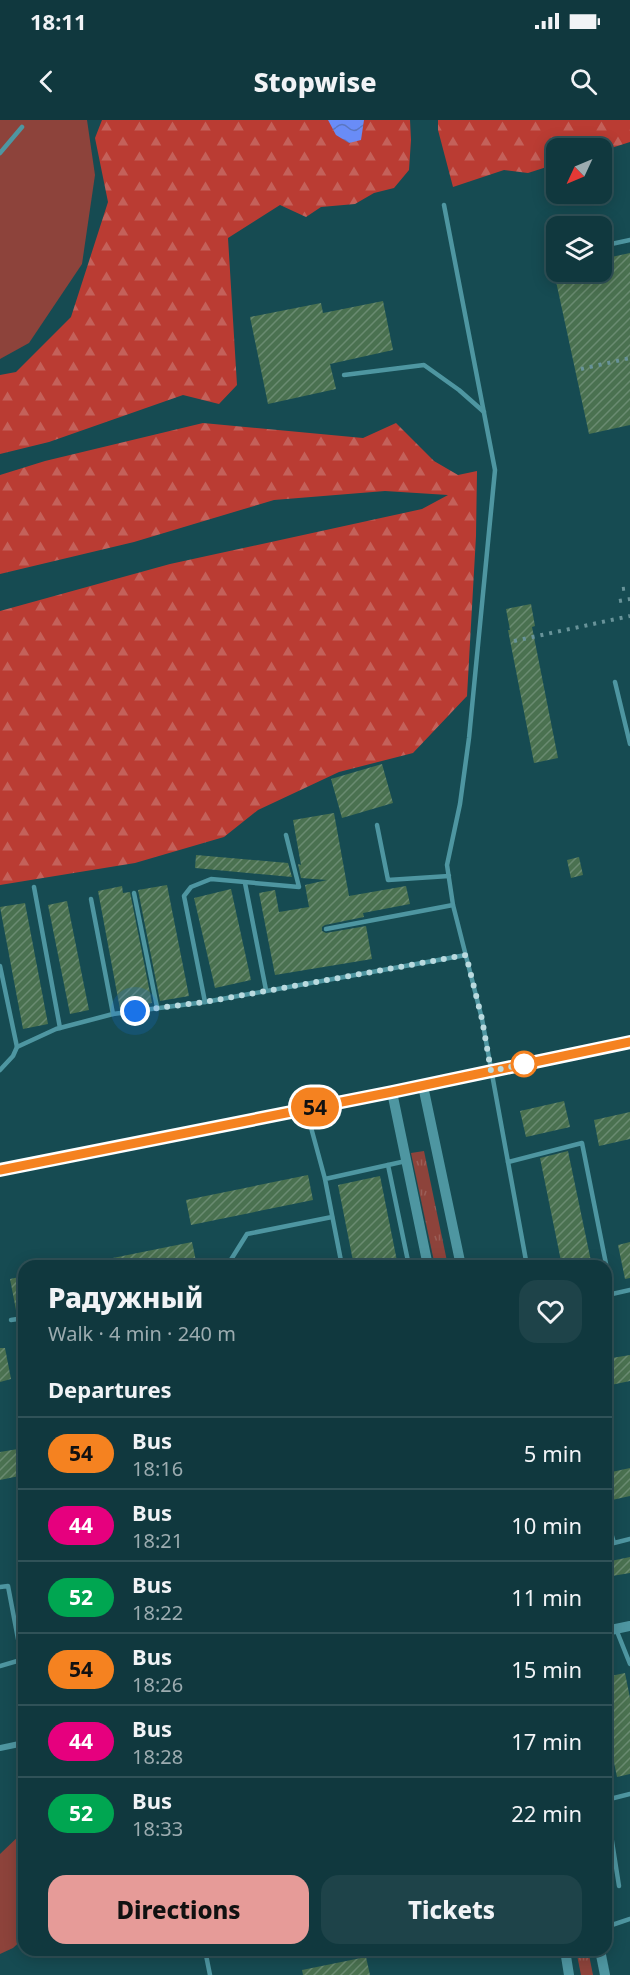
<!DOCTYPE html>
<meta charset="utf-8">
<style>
:root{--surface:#10383e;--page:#1e4349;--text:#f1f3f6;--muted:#9cacb0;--line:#305258;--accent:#e69b98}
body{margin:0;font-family:"Noto Sans",sans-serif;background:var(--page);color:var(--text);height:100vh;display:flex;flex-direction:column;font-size:22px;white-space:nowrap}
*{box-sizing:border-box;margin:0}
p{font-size:20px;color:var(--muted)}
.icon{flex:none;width:33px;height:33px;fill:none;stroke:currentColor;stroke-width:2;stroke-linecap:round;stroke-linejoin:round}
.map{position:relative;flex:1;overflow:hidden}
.sheet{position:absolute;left:18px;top:1140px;width:594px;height:696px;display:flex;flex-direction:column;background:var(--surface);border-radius:18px;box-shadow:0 3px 15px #0003,0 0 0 2px var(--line)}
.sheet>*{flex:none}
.badge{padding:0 12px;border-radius:20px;font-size:21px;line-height:39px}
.needle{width:39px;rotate:226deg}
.buttons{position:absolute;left:546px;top:18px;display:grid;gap:12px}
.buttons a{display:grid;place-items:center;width:66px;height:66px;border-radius:12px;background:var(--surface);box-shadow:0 3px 15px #0003,0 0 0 2px var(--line);font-size:30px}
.you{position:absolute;width:30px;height:30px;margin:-15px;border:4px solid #fff;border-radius:50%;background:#1a73e8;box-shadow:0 0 0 9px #1a73e833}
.map>.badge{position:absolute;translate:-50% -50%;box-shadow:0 0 0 3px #fff}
h2{padding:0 30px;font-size:22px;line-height:54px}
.round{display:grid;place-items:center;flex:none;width:63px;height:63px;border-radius:18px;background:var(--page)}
.head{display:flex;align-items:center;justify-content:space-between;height:102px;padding:0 30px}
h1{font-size:28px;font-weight:800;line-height:45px}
.primary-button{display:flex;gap:12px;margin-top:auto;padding:12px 30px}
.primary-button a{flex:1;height:69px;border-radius:18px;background:var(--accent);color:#111;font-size:24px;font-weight:800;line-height:69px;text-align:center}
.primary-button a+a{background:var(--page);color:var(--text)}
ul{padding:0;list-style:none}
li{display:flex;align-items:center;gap:18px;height:72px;padding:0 30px;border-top:2px solid var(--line)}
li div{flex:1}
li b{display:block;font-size:22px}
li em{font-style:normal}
li .badge{min-width:66px;font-weight:700;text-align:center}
.status{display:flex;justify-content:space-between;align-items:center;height:42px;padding:0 30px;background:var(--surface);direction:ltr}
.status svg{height:16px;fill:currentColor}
header{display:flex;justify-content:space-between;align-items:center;height:78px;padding:0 30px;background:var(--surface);font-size:27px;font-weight:800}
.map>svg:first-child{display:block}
.grass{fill:url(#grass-tufts)}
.forest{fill:url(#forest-firs)}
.green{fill:#8d433b}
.water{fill:url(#water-waves)}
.building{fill:url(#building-hatch)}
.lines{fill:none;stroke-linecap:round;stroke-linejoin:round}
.service{stroke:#4e96a1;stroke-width:4.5}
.minor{stroke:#4e96a1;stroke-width:6}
.tertiary{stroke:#4e96a1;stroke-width:10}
.rail{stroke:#689399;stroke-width:4;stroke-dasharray:3 6;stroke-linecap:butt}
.line-casing{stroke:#fff;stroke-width:14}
.line{stroke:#f58220;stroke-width:9}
.walk{stroke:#badadf;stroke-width:6;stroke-dasharray:0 10.8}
.stop-dot{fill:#fff;stroke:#f58220;stroke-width:3}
</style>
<div class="status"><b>18:11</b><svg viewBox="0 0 49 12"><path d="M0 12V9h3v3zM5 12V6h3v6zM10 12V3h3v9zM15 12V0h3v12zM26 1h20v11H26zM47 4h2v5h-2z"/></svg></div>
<header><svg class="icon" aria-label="back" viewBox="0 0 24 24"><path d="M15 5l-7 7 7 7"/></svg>Stopwise<svg class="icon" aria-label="search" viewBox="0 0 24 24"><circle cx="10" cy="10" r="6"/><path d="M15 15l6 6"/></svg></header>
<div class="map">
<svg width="630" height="1855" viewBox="0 0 630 1855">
<defs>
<pattern id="grass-tufts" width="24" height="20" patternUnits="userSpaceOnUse" patternTransform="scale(1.5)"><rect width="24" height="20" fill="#8d433b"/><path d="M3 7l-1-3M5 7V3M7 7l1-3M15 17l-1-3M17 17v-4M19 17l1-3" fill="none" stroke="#9b5e57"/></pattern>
<pattern id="forest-firs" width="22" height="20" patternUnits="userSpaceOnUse" patternTransform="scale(1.5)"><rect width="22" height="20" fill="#ba3c33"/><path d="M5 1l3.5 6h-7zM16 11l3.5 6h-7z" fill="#c4615a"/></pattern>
<pattern id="water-waves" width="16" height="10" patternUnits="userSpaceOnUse" patternTransform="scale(1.5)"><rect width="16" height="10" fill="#698cf7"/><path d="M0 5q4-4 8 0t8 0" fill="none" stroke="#5a76c1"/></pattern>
<pattern id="building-hatch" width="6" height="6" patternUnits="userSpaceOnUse" patternTransform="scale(1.5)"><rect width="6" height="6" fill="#4a7150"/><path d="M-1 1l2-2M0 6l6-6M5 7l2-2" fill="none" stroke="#6a8b71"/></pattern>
</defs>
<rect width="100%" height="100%" fill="#164b52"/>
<g class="grass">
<path d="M424 1031 448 1146H435L411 1033Z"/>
<path d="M576 1830H588L593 1855H581Z"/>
</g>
<g class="forest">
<path d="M102 0H410L411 20 409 50 394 68 374 73 355 84 321 87 306 97 280 85 228 118 237 265 219 284 183 275 49 322 0 334V255L16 252 71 197 108 82 95 18Z"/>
<path d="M438 0H630V22L602 31V28H556V44L528 53 504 50 453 67 438 10Z"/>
<path d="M203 303 363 318 396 303 434 341 458 355 477 351 476 416 467 576 413 633 339 652 258 690 224 717 135 743 0 765V491L170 444 422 389 448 375 385 371 274 380 134 422 0 454V355L45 341Z"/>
</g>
<g class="green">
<path d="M0 0H87L95 55 82 144 29 223 0 239Z"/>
<path d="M24 1711V1818L13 1828 0 1834V1734Z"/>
</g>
<path class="water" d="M328 0H364L361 20 349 23 336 15Z"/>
<g class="building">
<path d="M630 133V305L589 314 554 152H602V139Z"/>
<path d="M383 181 393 230 330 244 336 269 268 284 250 197 321 183 323 193Z"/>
<path d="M531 484 535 506 532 507 558 638 534 643 508 510H510L506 489Z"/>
<path d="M382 644 393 683 342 698 331 659Z"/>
<path d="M334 693 349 776 406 766 410 784 363 793 364 797 325 805 322 807V811L326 813 366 806 372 839 275 855 259 773 275 770 279 792 309 787 305 765 327 760 301 758 298 744 301 745 293 700Z"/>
<path d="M196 735 288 743 292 757 195 748Z"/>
<path d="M579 737 583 755 571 758 567 740Z"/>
<path d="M167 765 189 876 160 881 138 770Z"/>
<path d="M122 766 123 773 130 772 152 883 120 889 98 771Z"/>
<path d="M231 769 251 860 215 868 194 778Z"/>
<path d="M67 781 89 890 70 894 48 785Z"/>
<path d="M25 783 48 904 23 909 0 787Z"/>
<path d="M564 981 570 1007 526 1017 520 991Z"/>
<path d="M630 992V1019L599 1026 594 1000Z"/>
<path d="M568 1031 592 1146H562L540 1038Z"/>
<path d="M308 1055 313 1080 191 1105 186 1080Z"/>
<path d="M380 1056 398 1146H354L338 1065Z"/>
<path d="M192 1122 197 1146H98V1141Z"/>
<path d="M630 1122V1158L625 1159 618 1125Z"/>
<path d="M24 1156V1194L17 1195 10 1159Z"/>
<path d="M0 1228H5L11 1259 0 1262Z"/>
<path d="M630 1235V1261L606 1266V1239Z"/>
<path d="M24 1328V1355L0 1360V1332Z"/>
<path d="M630 1348V1376L612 1380 607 1353Z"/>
<path d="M630 1437V1453L606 1457V1442Z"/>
<path d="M625 1553 630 1578V1654L617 1657 606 1604V1557Z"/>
<path d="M366 1837 370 1855H303L302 1850Z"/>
</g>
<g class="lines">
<g class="service">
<path d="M0 33 22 7"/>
<path d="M444 85 495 350 469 618 460 684 447 745 453 785 482 899 508 1042 582 1023 612 1174 630 1170"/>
<path d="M602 126 630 120"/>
<path d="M553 137 556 136"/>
<path d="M344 255 424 245 459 270 484 292"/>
<path d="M615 562 630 624"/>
<path d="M377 705 388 760 449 756"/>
<path d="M245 763 266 870"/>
<path d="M34 767 60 908"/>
<path d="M134 773 157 887"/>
<path d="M91 779 113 894"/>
<path d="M326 809 453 785"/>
<path d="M0 846 17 927"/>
<path d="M205 882 184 776 191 767 211 759 299 767 286 715"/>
<path d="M0 950 13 936 17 927 56 909 113 894 205 882 466 835"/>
<path d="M306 989 325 1059"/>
<path d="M508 1042 527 1146"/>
<path d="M388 1045 409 1146"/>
<path d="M227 1146 247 1114 332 1097"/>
<path d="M342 1146 325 1059 406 1041"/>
<path d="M11 1200 24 1198"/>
<path d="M606 1396 614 1423 630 1419"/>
<path d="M0 1467 8 1466 22 1540"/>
<path d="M616 1509 630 1544"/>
<path d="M0 1546 24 1539"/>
<path d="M606 1680 630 1674"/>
<path d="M606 1683 619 1766"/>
<path d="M606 1807 630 1799"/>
<path d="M205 1830 210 1855"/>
</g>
<path class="minor" d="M0 1628 24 1623"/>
<g class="tertiary">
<path d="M423 966 461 1146"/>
<path d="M392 972 428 1146"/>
<path d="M0 1050 392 972 630 922"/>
<path d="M606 1511 630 1506"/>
<path d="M565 1830 569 1855"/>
<path d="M600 1830 605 1855"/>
</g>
<g class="rail">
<path d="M581 249 630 238"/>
<path d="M622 469 630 468"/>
<path d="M619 481 630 479"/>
<path d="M514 521 630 496"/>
</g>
</g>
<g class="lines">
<defs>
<path id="line" d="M0 1050 392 972 630 922"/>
</defs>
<use href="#line" class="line-casing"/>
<use href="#line" class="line"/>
<path class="walk" d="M135 891 205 882 466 835 482 899 491 951 524 944"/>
</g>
<circle class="stop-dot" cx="524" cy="944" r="12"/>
</svg>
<div class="buttons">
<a><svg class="needle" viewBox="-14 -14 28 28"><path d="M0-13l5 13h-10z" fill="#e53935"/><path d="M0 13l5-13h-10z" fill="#9cacb0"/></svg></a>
<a><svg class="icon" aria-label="layers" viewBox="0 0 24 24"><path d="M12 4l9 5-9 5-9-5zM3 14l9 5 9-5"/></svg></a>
</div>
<div class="you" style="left:135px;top:891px"></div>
<b class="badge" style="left:315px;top:987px;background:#f58220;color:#111">54</b>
<section class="sheet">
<div class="head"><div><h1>Радужный</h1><p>Walk · 4 min · 240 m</p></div><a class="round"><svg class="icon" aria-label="heart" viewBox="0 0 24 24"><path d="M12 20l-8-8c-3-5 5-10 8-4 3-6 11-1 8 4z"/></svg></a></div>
<h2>Departures</h2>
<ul>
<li><span class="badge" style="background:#f58220;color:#111">54</span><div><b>Bus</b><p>18:16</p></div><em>5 min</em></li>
<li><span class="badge" style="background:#e6007e;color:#fff">44</span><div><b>Bus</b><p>18:21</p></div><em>10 min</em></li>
<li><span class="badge" style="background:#00a651;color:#fff">52</span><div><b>Bus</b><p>18:22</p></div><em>11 min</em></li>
<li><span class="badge" style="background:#f58220;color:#111">54</span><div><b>Bus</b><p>18:26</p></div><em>15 min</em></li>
<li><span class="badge" style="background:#e6007e;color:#fff">44</span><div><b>Bus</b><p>18:28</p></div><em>17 min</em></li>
<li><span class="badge" style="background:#00a651;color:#fff">52</span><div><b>Bus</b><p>18:33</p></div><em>22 min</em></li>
</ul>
<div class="primary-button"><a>Directions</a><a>Tickets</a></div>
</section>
</div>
